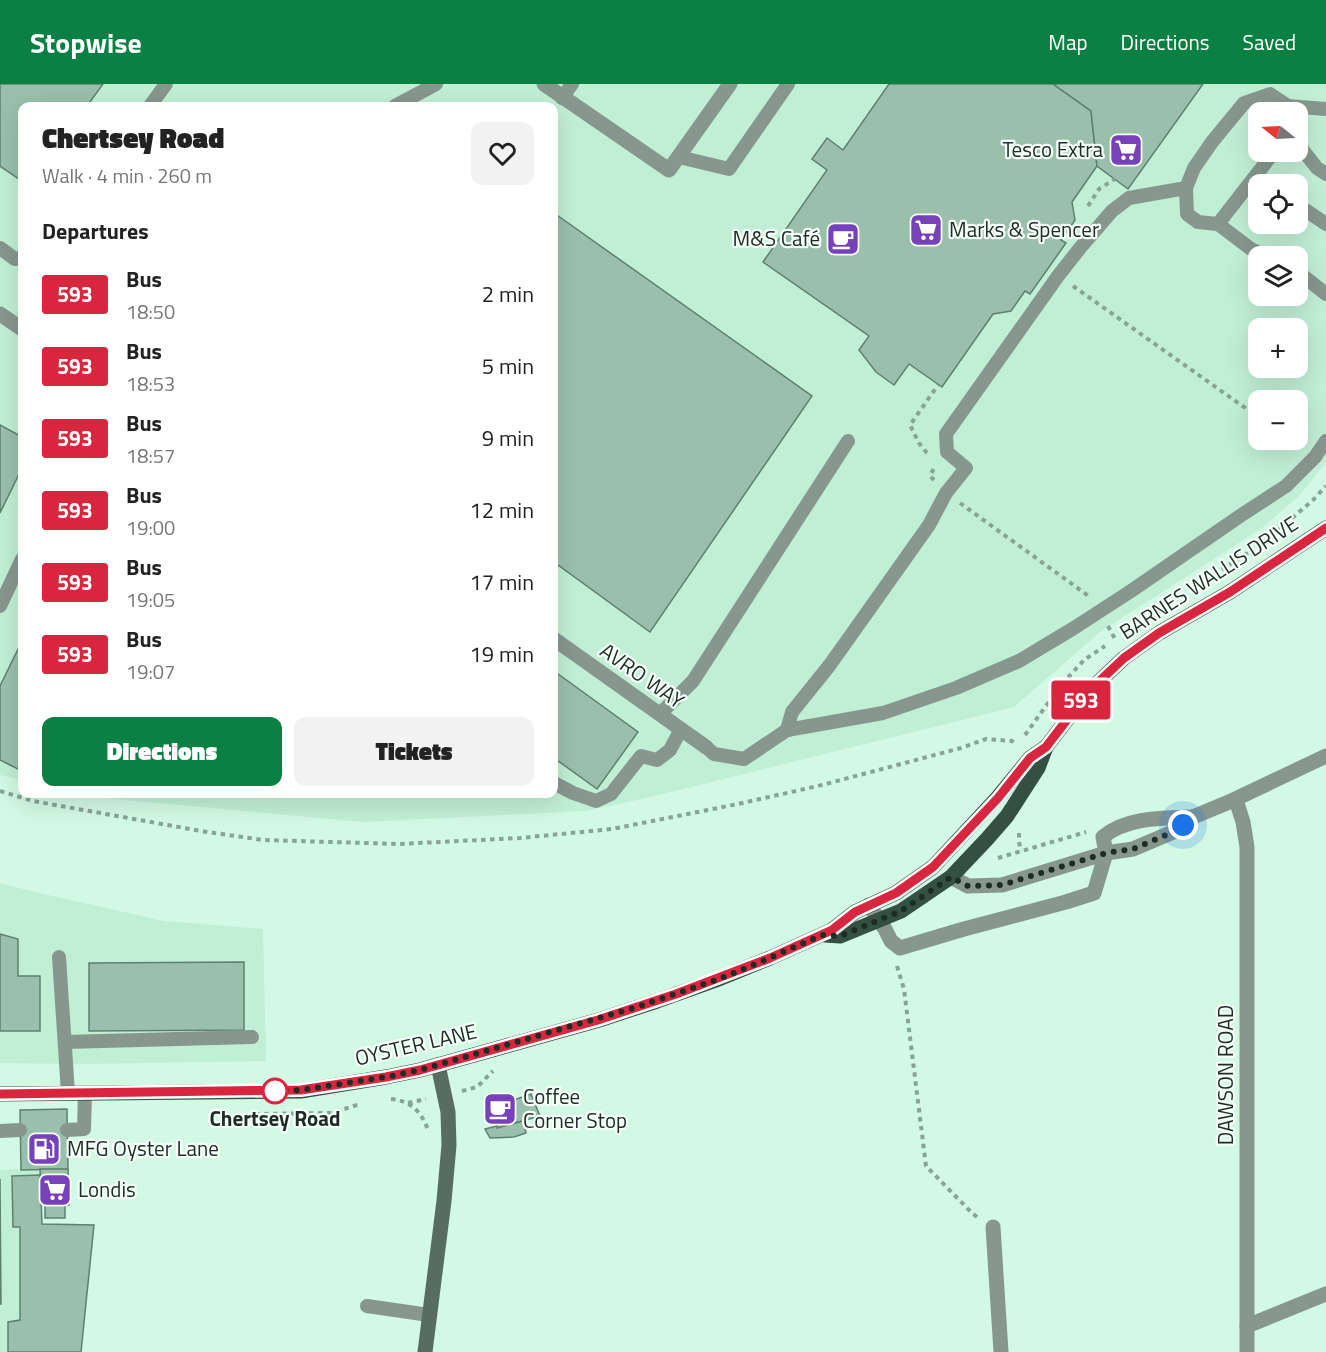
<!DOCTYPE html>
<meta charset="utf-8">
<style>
:root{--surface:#fff;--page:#f2f2f2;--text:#222;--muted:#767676;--accent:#0b8043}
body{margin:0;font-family:"Titillium Web",sans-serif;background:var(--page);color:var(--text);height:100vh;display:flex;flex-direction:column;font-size:22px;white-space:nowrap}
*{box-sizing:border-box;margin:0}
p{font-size:20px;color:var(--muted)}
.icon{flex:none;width:33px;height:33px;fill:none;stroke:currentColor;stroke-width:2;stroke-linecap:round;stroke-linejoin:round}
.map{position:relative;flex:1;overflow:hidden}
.sheet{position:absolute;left:18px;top:18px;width:540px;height:696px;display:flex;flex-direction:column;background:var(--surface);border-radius:12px;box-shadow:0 6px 24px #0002}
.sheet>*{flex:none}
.badge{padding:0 12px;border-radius:4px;font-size:21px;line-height:39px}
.needle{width:39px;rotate:288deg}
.fabs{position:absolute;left:1248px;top:18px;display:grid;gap:12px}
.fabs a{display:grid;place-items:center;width:60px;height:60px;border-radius:12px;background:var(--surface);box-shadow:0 6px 24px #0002;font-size:30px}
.you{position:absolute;width:30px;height:30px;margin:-15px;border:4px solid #fff;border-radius:50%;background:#1a73e8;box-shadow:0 0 0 9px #1a73e833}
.map>.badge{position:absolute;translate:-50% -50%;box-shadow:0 0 0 3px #fff}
h2{padding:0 24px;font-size:22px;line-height:54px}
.round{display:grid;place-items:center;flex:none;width:63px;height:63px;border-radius:12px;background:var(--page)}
.headline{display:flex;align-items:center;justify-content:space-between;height:102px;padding:0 24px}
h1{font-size:28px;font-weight:800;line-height:45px}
.cta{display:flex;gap:12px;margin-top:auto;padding:12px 24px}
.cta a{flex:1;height:69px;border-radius:12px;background:var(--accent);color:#fff;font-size:24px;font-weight:800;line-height:69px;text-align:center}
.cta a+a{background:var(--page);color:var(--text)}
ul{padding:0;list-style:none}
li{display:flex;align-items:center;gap:18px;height:72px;padding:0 24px}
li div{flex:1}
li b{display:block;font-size:22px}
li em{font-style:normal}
li .badge{min-width:66px;font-weight:700;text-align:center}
header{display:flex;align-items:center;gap:36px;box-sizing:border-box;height:84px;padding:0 30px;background:var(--accent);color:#fff}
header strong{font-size:28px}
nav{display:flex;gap:33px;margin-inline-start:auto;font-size:21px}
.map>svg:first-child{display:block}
.built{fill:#c1efd5;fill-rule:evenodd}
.building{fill:#9ac0ab;stroke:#5e816e;stroke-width:1.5}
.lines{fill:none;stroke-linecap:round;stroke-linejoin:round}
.path{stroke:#87a494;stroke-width:4;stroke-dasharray:4.5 4.5;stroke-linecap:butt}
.lane{stroke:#87978e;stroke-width:14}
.street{stroke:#87978e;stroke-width:15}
.secondary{stroke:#566d60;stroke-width:15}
.primary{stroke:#345041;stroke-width:15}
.line-casing{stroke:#fff;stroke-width:14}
.line{stroke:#d7263d;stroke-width:9}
.walk{stroke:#1d2c24;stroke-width:6;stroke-dasharray:0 10.8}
.stop-dot{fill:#fff;stroke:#d7263d;stroke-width:3}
.labels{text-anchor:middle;stroke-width:4.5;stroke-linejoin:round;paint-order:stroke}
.poi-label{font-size:21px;fill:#1d2c24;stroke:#f6fef9;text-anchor:start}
.street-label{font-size:21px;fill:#1d2c24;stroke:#f6fef9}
.stop-label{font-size:21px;font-weight:bold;fill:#1d2c24;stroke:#f6fef9}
</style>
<header>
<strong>Stopwise</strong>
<nav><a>Map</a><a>Directions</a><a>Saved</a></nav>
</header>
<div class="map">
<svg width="1326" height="1268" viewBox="0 0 1326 1268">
<rect width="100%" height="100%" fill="#d2f9e3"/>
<g class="built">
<path d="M0 0H1326V378L1300 411 1262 444 1100 548 1014 623 651 713 586 727 363 738 103 714 82 710H554V22H22V696L0 691ZM1258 28H1298V68H1258ZM1258 100H1298V140H1258ZM1258 172H1298V212H1258ZM1258 244H1298V284H1258ZM1258 316H1298V356H1258Z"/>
<path d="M0 799 35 808 164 837 263 845 266 977 80 980 0 979Z"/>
<path d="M40 1085 42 1140 94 1141 81 1268H0V1086Z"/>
</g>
<g class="building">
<path d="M0 0H103L87 22H22V97L0 82Z"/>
<path d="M889 0H1053L1091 27 1097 82 1072 118 1075 136 1061 156 1066 159 1030 210 1025 207 1011 227 993 230 942 303 909 280 894 301 876 288 859 266 869 252 763 178 827 86 812 75 827 54 843 66Z"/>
<path d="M1053 0H1203L1128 105 1097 82 1091 27Z"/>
<path d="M554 129 812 312 650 548 554 478Z"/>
<path d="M0 341 22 353V384L0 429Z"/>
<path d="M22 557V687L0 676V602Z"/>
<path d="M554 587 638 648 597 705 554 674Z"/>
<path d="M0 850 18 855V892H40V947H0Z"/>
<path d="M244 878V946L89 947V879Z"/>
<path d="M531 1010 540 1032 497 1044 491 1024Z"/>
<path d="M67 1025 68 1085 21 1086 20 1026Z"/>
<path d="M523 1037 526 1049 514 1053 490 1054 485 1045 497 1042V1044Z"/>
<path d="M40 1085H68L69 1121 41 1120Z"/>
<path d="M40 1091 42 1140 94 1141 81 1268H8V1238L20 1236V1143H13L12 1092Z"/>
<path d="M0 1095 1 1220H0Z"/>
<path d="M45 1120 65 1121V1134H45Z"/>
</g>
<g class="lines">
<g class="path">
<path d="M1088 122 1099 105 1115 95"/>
<path d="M1073 202 1258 333"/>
<path d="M1290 356 1299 362"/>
<path d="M927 369 919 359 910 341 938 301"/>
<path d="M934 396 930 392 935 382"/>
<path d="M960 419 1090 513"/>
<path d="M1265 458 1314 415 1326 402"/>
<path d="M1199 500 1248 469"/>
<path d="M1108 542 1115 555"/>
<path d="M1025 651 1061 601 1084 576 1105 562"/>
<path d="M0 707 33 717 201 747 263 756 399 760 520 754 612 745 738 720 822 701 961 664 986 655 1012 657 1016 661"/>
<path d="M1019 749V758L1021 767"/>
<path d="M998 774 1086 748"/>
<path d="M897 882 904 905 926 1082 971 1128 977 1133"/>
<path d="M462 1007 477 1003 493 987"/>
<path d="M391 1015C411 1017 421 1027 428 1046"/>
<path d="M408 1019 426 1015"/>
<path d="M255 1030 332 1029 360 1020"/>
</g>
<g class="lane">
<path d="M562 14 572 0"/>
<path d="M150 22 166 0"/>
<path d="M395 22 436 0"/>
<path d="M1288 22 1326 25"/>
<path d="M1298 60 1317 84 1326 90"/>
<path d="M1274 68 1218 140 1198 138 1187 130 1186 104 1194 84 1212 58 1244 19 1270 10 1288 22V28"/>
<path d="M679 73 729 85 788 0"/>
<path d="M1186 104 1129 114 1112 127 1080 164 1058 192 946 350 947 368 966 384 946 409 929 441 866 530 829 582 792 628 787 646 883 629 956 604 1019 577 1074 544 1131 507 1240 432 1286 402 1315 373 1326 357"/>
<path d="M1298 121 1326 140"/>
<path d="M1218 140 1251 165 1266 172"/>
<path d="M0 164 15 175 22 174"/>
<path d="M1298 188 1326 210"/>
<path d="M0 522 22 475"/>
<path d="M660 630 693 597 848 357"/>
<path d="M706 663 714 670 744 675 787 646"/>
<path d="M554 699 573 709 596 717 611 710 641 672 657 676 670 666 681 645"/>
<path d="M59 873 68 1009"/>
<path d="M65 958 252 953"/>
<path d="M67 1046 84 1045 85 1009"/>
<path d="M0 1047 20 1046"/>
<path d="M367 1222 429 1231"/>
</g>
<g class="street">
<path d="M544 0 669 86 730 0"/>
<path d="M0 230 22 245"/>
<path d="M554 555 706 663"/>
<path d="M1236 716 1243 738 1247 763V1268"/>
<path d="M951 793 968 802 1002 801 1106 769 1133 765 1173 748 1193 733 1229 718 1326 672"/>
<path d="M869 821 885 845 891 857 900 864 964 845 1066 818 1094 809 1106 769 1103 753C1126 733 1164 734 1193 733"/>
<path d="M993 1143 1001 1268"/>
<path d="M1247 1242 1326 1210"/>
</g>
<path class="secondary" d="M425 1268 444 1117 449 1061 448 1028 438 981"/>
<g class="primary">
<path d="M825 851 840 852 901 827 951 793 987 755 1007 732 1038 684 1046 663 1089 607 1124 574 1159 549 1230 508 1326 444"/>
<path d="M0 1010 301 1007 386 993 420 986 599 936 657 917 716 896 770 874 832 846 855 828 896 809 933 783 998 713 1030 674 1046 663"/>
</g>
</g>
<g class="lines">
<defs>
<path id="line" d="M0 1010 301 1006 386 993 420 986 598 936 676 910 770 874 832 846 855 828 896 809 933 783 998 714 1030 674 1046 663 1089 607 1124 574 1159 549 1230 508 1326 444"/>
</defs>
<use href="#line" class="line-casing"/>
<use href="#line" class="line"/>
<path class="walk" d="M275 1007 301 1006 386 993 420 986 637 923 716 896 751 882 822 851 840 852 901 827 951 793 968 802 1002 801 1106 769 1133 765 1173 748 1183 741"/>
</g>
<defs>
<symbol id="supermarket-square" viewBox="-11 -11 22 22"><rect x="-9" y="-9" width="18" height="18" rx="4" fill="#7742b9" stroke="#f6fef9"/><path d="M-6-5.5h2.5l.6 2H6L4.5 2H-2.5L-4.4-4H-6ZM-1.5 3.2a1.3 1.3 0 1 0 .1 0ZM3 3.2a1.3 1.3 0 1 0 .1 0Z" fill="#fff"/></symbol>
<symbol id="cafe-square" viewBox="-11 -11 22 22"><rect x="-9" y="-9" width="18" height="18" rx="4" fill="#7742b9" stroke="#f6fef9"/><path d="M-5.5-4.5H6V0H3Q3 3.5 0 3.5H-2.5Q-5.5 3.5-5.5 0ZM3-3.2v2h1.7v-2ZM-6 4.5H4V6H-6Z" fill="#fff"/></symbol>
<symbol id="fuel-square" viewBox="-11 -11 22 22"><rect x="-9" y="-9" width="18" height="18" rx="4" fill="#7742b9" stroke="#f6fef9"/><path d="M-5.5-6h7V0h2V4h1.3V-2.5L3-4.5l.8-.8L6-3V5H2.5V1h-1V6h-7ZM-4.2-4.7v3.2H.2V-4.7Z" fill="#fff"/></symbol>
</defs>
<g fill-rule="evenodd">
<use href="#supermarket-square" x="1107" y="47" width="38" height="38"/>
<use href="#supermarket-square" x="907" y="127" width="38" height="38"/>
<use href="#cafe-square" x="824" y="136" width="38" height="38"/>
<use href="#cafe-square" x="481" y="1006" width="38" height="38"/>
<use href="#fuel-square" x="25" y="1046" width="38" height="38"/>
<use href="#supermarket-square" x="36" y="1087" width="38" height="38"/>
</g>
<circle class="stop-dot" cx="275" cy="1007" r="12"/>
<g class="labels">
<g class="poi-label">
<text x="1103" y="73" text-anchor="end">Tesco Extra</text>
<text x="949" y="153">Marks &amp; Spencer</text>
<text x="820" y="162" text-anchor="end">M&amp;S Café</text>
<text x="523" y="1020">Coffee<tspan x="523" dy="24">Corner Stop</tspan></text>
<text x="67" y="1072">MFG Oyster Lane</text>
<text x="78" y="1113">Londis</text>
</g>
<g class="street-label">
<text transform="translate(1209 494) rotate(-33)" y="7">BARNES WALLIS DRIVE</text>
<text transform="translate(642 592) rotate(35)" y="7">AVRO WAY</text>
<text transform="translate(416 961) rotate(-13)" y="7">OYSTER LANE</text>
<text transform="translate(1226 991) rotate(-90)" y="7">DAWSON ROAD</text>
</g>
<g class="stop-label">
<text x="275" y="1042">Chertsey Road</text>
</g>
</g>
</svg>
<div class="fabs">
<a><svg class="needle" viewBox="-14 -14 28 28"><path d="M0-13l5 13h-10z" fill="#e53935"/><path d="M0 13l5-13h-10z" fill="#767676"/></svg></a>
<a><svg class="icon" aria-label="locate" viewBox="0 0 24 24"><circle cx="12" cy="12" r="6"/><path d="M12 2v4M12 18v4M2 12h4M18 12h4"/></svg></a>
<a><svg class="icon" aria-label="layers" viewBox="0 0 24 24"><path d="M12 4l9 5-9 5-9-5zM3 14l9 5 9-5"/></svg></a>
<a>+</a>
<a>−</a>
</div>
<div class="you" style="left:1183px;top:741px"></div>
<b class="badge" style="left:1081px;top:616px;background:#d7263d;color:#fff">593</b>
<section class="sheet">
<div class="headline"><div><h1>Chertsey Road</h1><p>Walk · 4 min · 260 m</p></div><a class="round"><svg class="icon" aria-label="heart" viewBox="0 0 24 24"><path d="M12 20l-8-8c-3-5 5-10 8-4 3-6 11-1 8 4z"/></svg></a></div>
<h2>Departures</h2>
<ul>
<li><span class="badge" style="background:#d7263d;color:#fff">593</span><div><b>Bus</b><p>18:50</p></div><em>2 min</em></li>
<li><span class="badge" style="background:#d7263d;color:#fff">593</span><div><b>Bus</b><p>18:53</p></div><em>5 min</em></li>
<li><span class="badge" style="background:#d7263d;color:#fff">593</span><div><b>Bus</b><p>18:57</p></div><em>9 min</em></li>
<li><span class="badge" style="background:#d7263d;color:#fff">593</span><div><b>Bus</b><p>19:00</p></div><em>12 min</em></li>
<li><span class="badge" style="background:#d7263d;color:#fff">593</span><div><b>Bus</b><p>19:05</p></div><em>17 min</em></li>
<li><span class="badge" style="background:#d7263d;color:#fff">593</span><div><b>Bus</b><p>19:07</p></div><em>19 min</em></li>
</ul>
<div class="cta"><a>Directions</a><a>Tickets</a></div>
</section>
</div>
